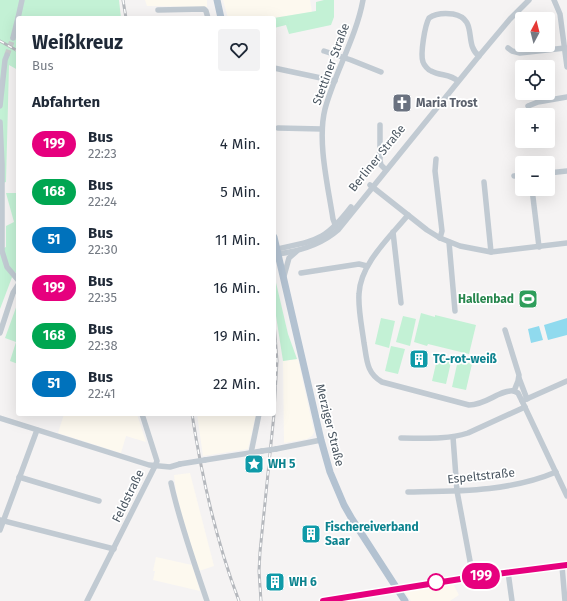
<!DOCTYPE html>
<html lang="de">
<meta charset="utf-8">
<style>
:root{--surface:#fff;--page:#f2f2f3;--text:#1f2937;--muted:#747a83}
body{margin:0;font-family:"Fira Sans",sans-serif;background:var(--page);color:var(--text);height:100vh;display:flex;flex-direction:column;font-size:15px;white-space:nowrap}
*{box-sizing:border-box;margin:0}
p{font-size:13px;color:var(--muted)}
.icon{flex:none;width:22px;height:22px;fill:none;stroke:currentColor;stroke-width:2;stroke-linecap:round;stroke-linejoin:round}
.map{position:relative;flex:1;overflow:hidden}
.drawer{position:absolute;left:16px;top:16px;width:260px;height:400px;display:flex;flex-direction:column;background:var(--surface);border-radius:4px;box-shadow:0 4px 16px #0002}
.drawer>*{flex:none}
.badge{padding:0 8px;border-radius:13px;font-size:14px;line-height:26px}
.needle{width:26px;rotate:7deg}
.tools{position:absolute;left:515px;top:12px;display:grid;gap:8px}
.tools a{display:grid;place-items:center;width:40px;height:40px;border-radius:4px;background:var(--surface);box-shadow:0 4px 16px #0002;font-size:20px}
.map>.badge{position:absolute;translate:-50% -50%;box-shadow:0 0 0 2px #fff}
h2{padding:0 16px;font-size:15px;line-height:36px}
.round{display:grid;place-items:center;flex:none;width:42px;height:42px;border-radius:4px;background:var(--page)}
.headline{display:flex;align-items:center;justify-content:space-between;height:68px;padding:0 16px}
h1{font-size:19px;font-weight:700;line-height:30px}
ul{padding:0;list-style:none}
li{display:flex;align-items:center;gap:12px;height:48px;padding:0 16px}
li div{flex:1}
li b{display:block;font-size:15px}
li em{font-style:normal}
li .badge{min-width:44px;font-weight:700;text-align:center}
.map>svg:first-child{display:block}
.commercial{fill:#fdf9ef}
.green{fill:#c3f1d5}
.water{fill:#90daee}
.lines{fill:none;stroke-linecap:round;stroke-linejoin:round}
.minor-tunnel{stroke:#caccce;stroke-width:5.5;stroke-dasharray:5.5 3;stroke-linecap:butt}
.minor{stroke:#c1cad2;stroke-width:5.5}
.major{stroke:#b3c2d1;stroke-width:7}
.rail-casing{stroke:#b5b8bd;stroke-width:3}
.rail{stroke:#fff;stroke-width:1.5;stroke-dasharray:4.5;stroke-linecap:butt}
.minor-bridge{stroke:#c1cad2;stroke-width:5.5}
.line-casing{stroke:#fff;stroke-width:9}
.line{stroke:#e6007e;stroke-width:6}
.stop-dot{fill:#fff;stroke:#e6007e;stroke-width:2}
.labels{text-anchor:middle;stroke-width:3.5;stroke-linejoin:round;paint-order:stroke}
.street-label{font-size:12px;fill:#4a5661;stroke:#fff}
.worship-label{font-size:12px;font-weight:bold;fill:#5b616d;stroke:#fff;text-anchor:start}
.leisure-label{font-size:12px;font-weight:bold;fill:#27864d;stroke:#fff;text-anchor:end}
.culture-label{font-size:12px;font-weight:bold;fill:#0d838f;stroke:#fff;text-anchor:start}
</style>
<div class="map">
<svg width="567" height="601" viewBox="0 0 567 601">
<rect width="100%" height="100%" fill="#f5f3f3"/>
<g class="commercial">
<path d="M145 0H207V7L147 6Z"/>
<path d="M223 0H310L312 12 274 18H228Z"/>
<path d="M298 359 314 432 312 436 307 439 284 443 283 361Z"/>
<path d="M64 414H137L146 442 126 436 121 453 58 433Z"/>
<path d="M197 414H256L248 449 203 456Z"/>
<path d="M190 473 214 566 199 571 182 516 176 491 174 475Z"/>
<path d="M156 557 192 565 200 591 153 580 155 571H153Z"/>
<path d="M452 582 459 595 450 601H411L405 592Z"/>
</g>
<g class="green">
<path d="M0 0H119L121 18H18V70L9 65 6 182 0 184Z"/>
<path d="M324 0H334V17L331 25 289 34 286 25 274 28V18L316 11V2Z"/>
<path d="M6 193H18V274L14 272 0 309V250L6 247V226L14 222Z"/>
<path d="M274 274 288 334 297 359 283 361 274 303Z"/>
<path d="M18 302V364L10 361 16 342 5 338Z"/>
<path d="M421 313 435 317V315L476 325 469 354 428 344 427 346 414 342Z"/>
<path d="M403 316 416 319 410 346 396 342Z"/>
<path d="M381 318 395 321 389 348 375 344Z"/>
<path d="M391 346 405 349 398 374 385 371Z"/>
<path d="M438 355 452 358 446 384 432 381Z"/>
<path d="M458 360 472 364 466 390 452 387Z"/>
</g>
<g class="water">
<path d="M567 318V335L548 340 544 325Z"/>
<path d="M539 326 543 340 531 343 528 329Z"/>
</g>
<g class="lines">
<path class="minor-tunnel" d="M7 55 13 38"/>
<g class="minor">
<path d="M554 0 560 14 567 67"/>
<path d="M158 10 204 9 206 11 208 18"/>
<path d="M18 18 22 0"/>
<path d="M13 38 18 18"/>
<path d="M508 48 512 51 520 53 565 48"/>
<path d="M324 51 351 60 381 72"/>
<path d="M274 68 335 81"/>
<path d="M458 81C450 74 441 76 431 71 428 70 424 65 423 62 420 54 425 25 429 18 436 13 445 13 453 14 479 19 463 44 479 56"/>
<path d="M0 106 5 60 7 55"/>
<path d="M528 106 538 102 567 97"/>
<path d="M0 122 2 165V251L7 267 18 280"/>
<path d="M380 125V161L381 165 386 170"/>
<path d="M278 128 322 129"/>
<path d="M436 159 435 171 442 231 440 238"/>
<path d="M548 173 567 171"/>
<path d="M514 176 522 175"/>
<path d="M484 182 491 252"/>
<path d="M370 185 427 230 440 238 460 246 491 252 567 243"/>
<path d="M532 189 539 247"/>
<path d="M408 215C390 237 360 264 359 294 358 310 362 327 364 343 367 359 366 373 382 382L469 405C487 405 500 389 514 391"/>
<path d="M336 227 333 219C328 186 317 141 325 109 335 72 356 38 363 0"/>
<path d="M393 232 401 303"/>
<path d="M449 242 455 311"/>
<path d="M277 249C317 240 325 241 351 207"/>
<path d="M278 254C300 251 321 245 338 230L479 56 510 19 529 0"/>
<path d="M301 273 359 264 367 266"/>
<path d="M284 276 289 258 297 251"/>
<path d="M505 330 519 375 518 381 514 391"/>
<path d="M0 333 13 293 18 285"/>
<path d="M519 378 527 399"/>
<path d="M514 391 518 393 522 401 567 496"/>
<path d="M522 401 567 381"/>
<path d="M0 418 149 465 170 467 180 464"/>
<path d="M453 437 457 491 473 577"/>
<path d="M401 438C424 438 446 440 468 433L525 407"/>
<path d="M276 449 321 440"/>
<path d="M251 453 259 414"/>
<path d="M205 460 262 451"/>
<path d="M19 477 99 501"/>
<path d="M171 483C180 524 194 562 207 601"/>
<path d="M408 492C457 491 509 492 556 472"/>
<path d="M0 520 114 549"/>
<path d="M0 530 37 430"/>
<path d="M562 566 565 601"/>
<path d="M508 572 512 601"/>
<path d="M87 601 155 466 157 461 142 414"/>
<path d="M323 601 473 577 567 565"/>
</g>
<g class="major">
<path d="M217 0 221 18"/>
<path d="M274 237 321 440 330 472 344 505 352 519 405 601"/>
</g>
<defs>
<g id="rail">
<path d="M123 0 126 18"/>
<path d="M0 41 18 51"/>
<path d="M274 322 277 361 274 411"/>
<path d="M192 414C202 478 216 541 239 601"/>
<path d="M261 601 259 571 260 552 274 414"/>
</g>
</defs>
<use href="#rail" class="rail-casing"/>
<use href="#rail" class="rail"/>
<g class="minor-bridge">
<path d="M262 451 276 449"/>
<path d="M180 464 205 460"/>
</g>
</g>
<g class="lines">
<defs>
<path id="line" d="M323 601 473 577 567 565"/>
</defs>
<use href="#line" class="line-casing"/>
<use href="#line" class="line"/>
</g>
<defs>
<symbol id="church-square" viewBox="-11 -11 22 22"><rect x="-9" y="-9" width="18" height="18" rx="4" fill="#6b7280" stroke="#fff"/><path d="M-1.2-6h2.4v3.5h3.3v2.4h-3.3V6h-2.4V-.1h-3.3v-2.4h3.3Z" fill="#fff"/></symbol>
<symbol id="stadium-square" viewBox="-11 -11 22 22"><rect x="-9" y="-9" width="18" height="18" rx="4" fill="#2e9e5b" stroke="#fff"/><path d="M0-5a6.5 5 0 1 0 0 10a6.5 5 0 1 0 0-10ZM-3.5-1.8h7v3.6h-7Z" fill="#fff"/></symbol>
<symbol id="building-square" viewBox="-11 -11 22 22"><rect x="-9" y="-9" width="18" height="18" rx="4" fill="#0f9aa8" stroke="#fff"/><path d="M-4-6H4V6H1V3H-1V6H-4ZM-2.5-4.3h1.7v1.8h-1.7ZM.8-4.3h1.7v1.8H.8ZM-2.5-1h1.7V.8h-1.7ZM.8-1h1.7V.8H.8Z" fill="#fff"/></symbol>
<symbol id="sight-square" viewBox="-11 -11 22 22"><rect x="-9" y="-9" width="18" height="18" rx="4" fill="#0f9aa8" stroke="#fff"/><path d="M0-6L1.8-2.2L6-1.7L2.9 1.2L3.7 5.4L0 3.3L-3.7 5.4L-2.9 1.2L-6-1.7L-1.8-2.2Z" fill="#fff"/></symbol>
</defs>
<g fill-rule="evenodd">
<use href="#church-square" x="391" y="92" width="22" height="22"/>
<use href="#stadium-square" x="517" y="288" width="22" height="22"/>
<use href="#building-square" x="408" y="348" width="22" height="22"/>
<use href="#sight-square" x="243" y="453" width="22" height="22"/>
<use href="#building-square" x="300" y="523" width="22" height="22"/>
<use href="#building-square" x="264" y="571" width="22" height="22"/>
</g>
<circle class="stop-dot" cx="436" cy="582" r="8"/>
<g class="labels">
<g class="street-label">
<text transform="translate(331 64) rotate(-70)" y="4">Stettiner Straße</text>
<text transform="translate(377 158) rotate(-51)" y="4">Berliner Straße</text>
<text transform="translate(330 425) rotate(76)" y="4">Merziger Straße</text>
<text transform="translate(481 476) rotate(-6)" y="4">Espeltstraße</text>
<text transform="translate(128 496) rotate(-64)" y="4">Feldstraße</text>
</g>
<g class="worship-label">
<text x="416" y="107">Maria Trost</text>
</g>
<g class="leisure-label">
<text x="514" y="303">Hallenbad</text>
</g>
<g class="culture-label">
<text x="433" y="363">TC-rot-weiß</text>
<text x="268" y="468">WH 5</text>
<text x="325" y="531">Fischereiverband<tspan x="325" dy="14">Saar</tspan></text>
<text x="289" y="586">WH 6</text>
</g>
</g>
</svg>
<div class="tools">
<a><svg class="needle" viewBox="-14 -14 28 28"><path d="M0-13l5 13h-10z" fill="#e53935"/><path d="M0 13l5-13h-10z" fill="#747a83"/></svg></a>
<a><svg class="icon" aria-label="locate" viewBox="0 0 24 24"><circle cx="12" cy="12" r="6"/><path d="M12 2v4M12 18v4M2 12h4M18 12h4"/></svg></a>
<a>+</a>
<a>−</a>
</div>
<b class="badge" style="left:481px;top:576px;background:#e6007e;color:#fff">199</b>
<section class="drawer">
<div class="headline"><div><h1>Weißkreuz</h1><p>Bus</p></div><a class="round"><svg class="icon" aria-label="heart" viewBox="0 0 24 24"><path d="M12 20l-8-8c-3-5 5-10 8-4 3-6 11-1 8 4z"/></svg></a></div>
<h2>Abfahrten</h2>
<ul>
<li><span class="badge" style="background:#e6007e;color:#fff">199</span><div><b>Bus</b><p>22:23</p></div><em>4 Min.</em></li>
<li><span class="badge" style="background:#00a651;color:#fff">168</span><div><b>Bus</b><p>22:24</p></div><em>5 Min.</em></li>
<li><span class="badge" style="background:#0072bc;color:#fff">51</span><div><b>Bus</b><p>22:30</p></div><em>11 Min.</em></li>
<li><span class="badge" style="background:#e6007e;color:#fff">199</span><div><b>Bus</b><p>22:35</p></div><em>16 Min.</em></li>
<li><span class="badge" style="background:#00a651;color:#fff">168</span><div><b>Bus</b><p>22:38</p></div><em>19 Min.</em></li>
<li><span class="badge" style="background:#0072bc;color:#fff">51</span><div><b>Bus</b><p>22:41</p></div><em>22 Min.</em></li>
</ul>
</section>
</div>
